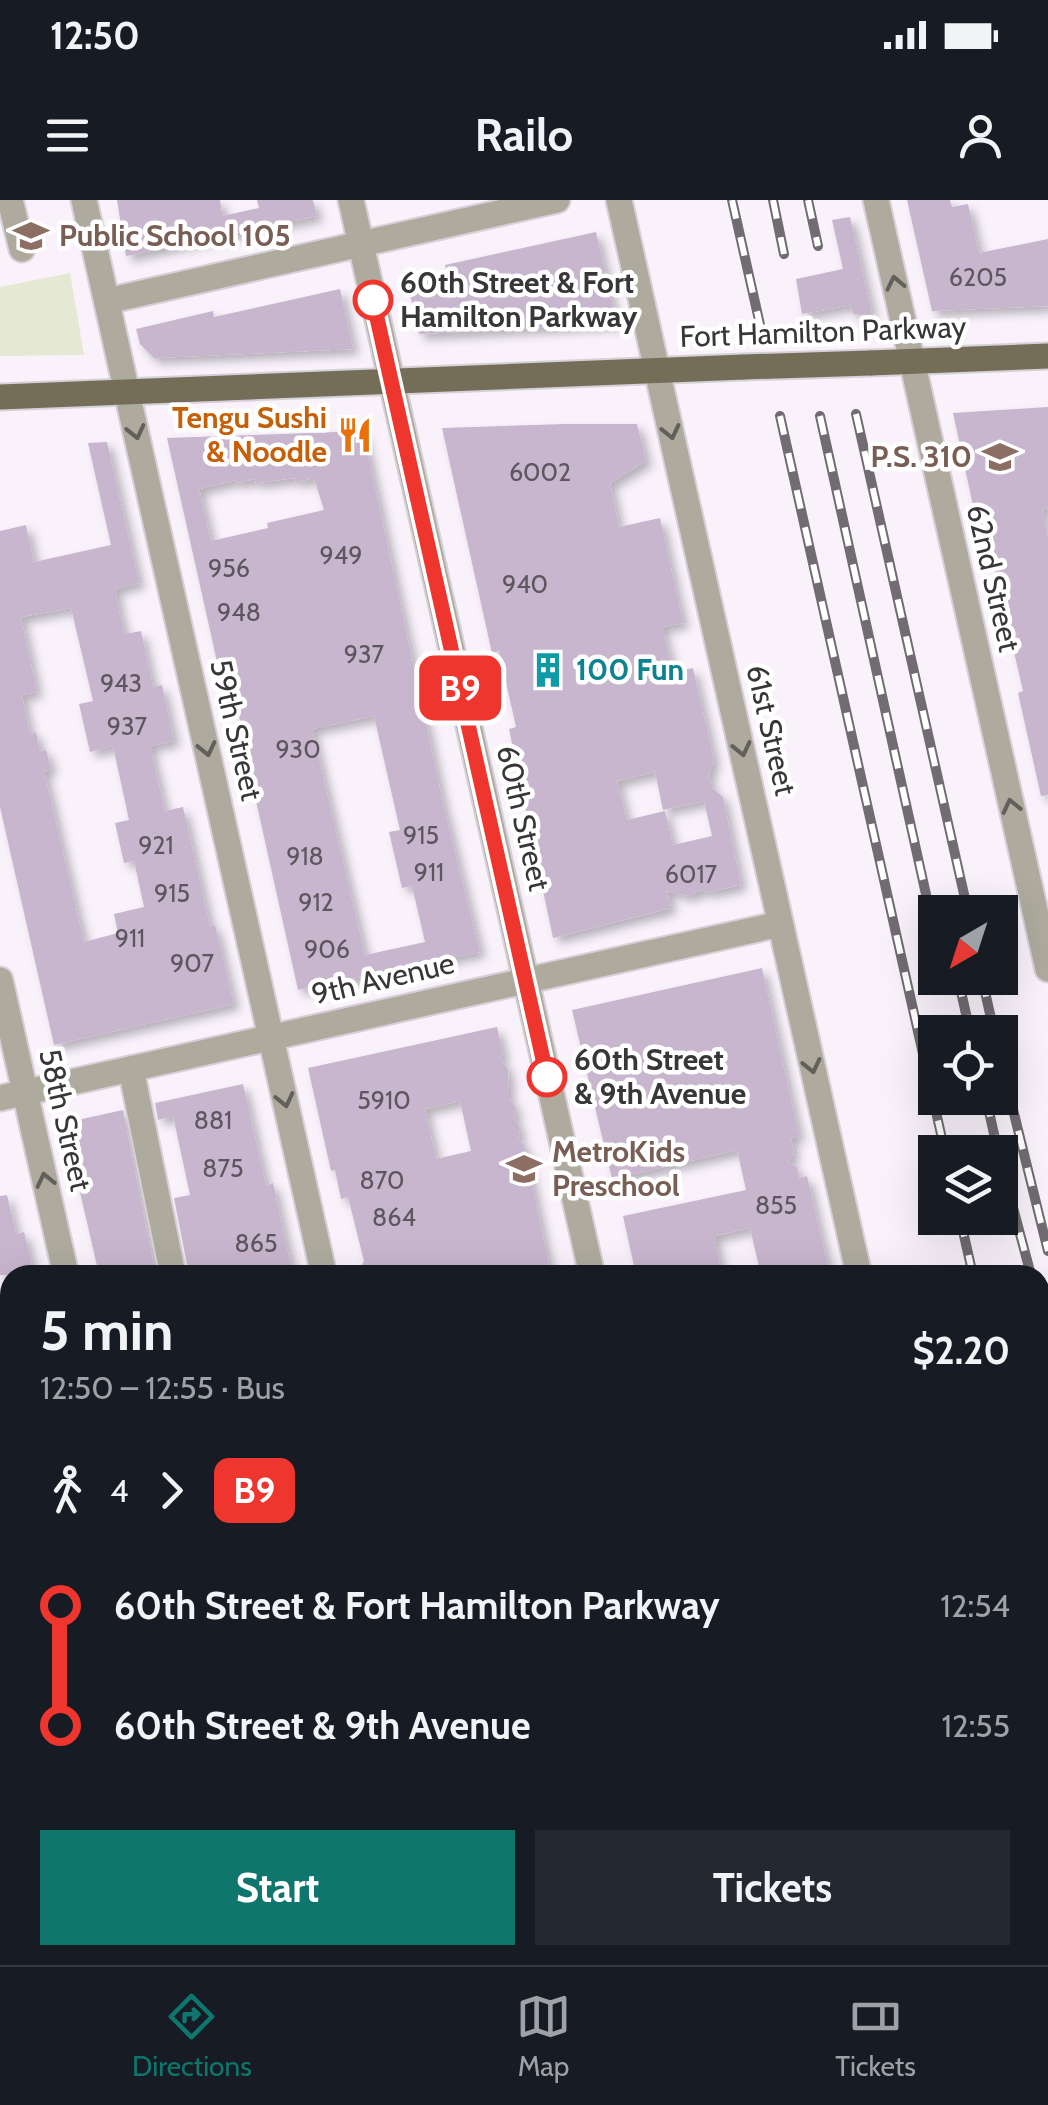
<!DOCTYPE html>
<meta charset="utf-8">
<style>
:root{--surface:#171b24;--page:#242831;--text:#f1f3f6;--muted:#9ea1a6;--line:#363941;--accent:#0f766e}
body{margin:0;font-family:Cabin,sans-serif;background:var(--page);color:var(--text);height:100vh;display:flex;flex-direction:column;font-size:38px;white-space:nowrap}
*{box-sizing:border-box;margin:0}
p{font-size:32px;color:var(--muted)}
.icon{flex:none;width:55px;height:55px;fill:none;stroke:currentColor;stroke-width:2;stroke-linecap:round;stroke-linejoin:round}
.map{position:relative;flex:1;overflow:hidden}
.sheet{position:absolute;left:0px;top:1065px;width:1050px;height:700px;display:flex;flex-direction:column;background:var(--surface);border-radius:30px 30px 0 0;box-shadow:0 10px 40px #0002}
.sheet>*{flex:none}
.badge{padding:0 20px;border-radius:15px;font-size:35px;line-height:65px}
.needle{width:65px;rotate:219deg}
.fabs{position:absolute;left:918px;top:695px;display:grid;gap:20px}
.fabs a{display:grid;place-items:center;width:100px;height:100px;border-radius:0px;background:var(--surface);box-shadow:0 10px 40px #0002;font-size:50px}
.map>.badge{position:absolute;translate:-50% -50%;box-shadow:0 0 0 5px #fff}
.legs{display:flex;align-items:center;gap:15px;height:110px;padding:0 40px;font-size:32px}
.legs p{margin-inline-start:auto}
.head{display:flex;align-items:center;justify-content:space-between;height:170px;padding:0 40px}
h1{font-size:55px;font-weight:800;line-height:75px}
.button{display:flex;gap:20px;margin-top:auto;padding:20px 40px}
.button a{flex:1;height:115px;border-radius:0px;background:var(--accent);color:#fff;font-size:40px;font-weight:800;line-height:115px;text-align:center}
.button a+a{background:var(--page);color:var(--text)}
ul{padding:0 40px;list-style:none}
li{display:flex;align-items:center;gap:35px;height:120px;font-size:38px}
li i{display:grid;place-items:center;width:15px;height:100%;margin:0 12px;background:currentColor}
li i::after{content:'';width:25px;height:25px;margin:-12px;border:8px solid;border-radius:50%;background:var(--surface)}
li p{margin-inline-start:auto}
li:first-child i{background:linear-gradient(#0000 50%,currentColor 0)}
li:last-child i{background:linear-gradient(currentColor 50%,#0000 0)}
.status{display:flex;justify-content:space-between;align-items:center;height:70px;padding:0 50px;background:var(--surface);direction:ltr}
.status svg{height:28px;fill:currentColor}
header{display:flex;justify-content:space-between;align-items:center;height:130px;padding:0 40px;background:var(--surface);font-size:45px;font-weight:800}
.menu{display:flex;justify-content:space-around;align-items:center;height:140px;border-top:2px solid var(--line);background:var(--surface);font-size:28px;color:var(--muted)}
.menu a{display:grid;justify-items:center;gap:5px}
.menu .active{color:var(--accent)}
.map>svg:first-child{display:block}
.green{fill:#e5e8d2}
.building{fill:#c8b5ce;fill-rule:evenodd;filter:url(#shadow)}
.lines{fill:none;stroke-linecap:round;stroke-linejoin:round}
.minor-casing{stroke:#d6d0d8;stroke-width:29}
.major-casing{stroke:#d6d0d8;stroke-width:29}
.path{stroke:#979298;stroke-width:4;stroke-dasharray:5 8;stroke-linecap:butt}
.minor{stroke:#aeab9e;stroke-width:25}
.major{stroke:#746d57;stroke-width:25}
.rail-casing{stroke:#706c71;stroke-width:10}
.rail{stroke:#fff;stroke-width:6;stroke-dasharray:19;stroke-linecap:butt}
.major-bridge-casing{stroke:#d6d0d8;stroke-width:29;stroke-linecap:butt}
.major-bridge{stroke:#746d57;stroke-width:25}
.oneway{stroke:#625f5c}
.line-1-casing{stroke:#fff;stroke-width:22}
.line-1{stroke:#ee352e;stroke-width:15}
.stop-1-dot{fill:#fff;stroke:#ee352e;stroke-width:5}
.labels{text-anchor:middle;stroke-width:9;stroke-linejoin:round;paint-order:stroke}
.number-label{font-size:25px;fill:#5d565e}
.education-label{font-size:30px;font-weight:bold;fill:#785e54;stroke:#fff;text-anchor:start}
.stop-label{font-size:30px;font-weight:bold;fill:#393639;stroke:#fff;text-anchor:start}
.street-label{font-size:30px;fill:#393639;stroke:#fff}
.food-label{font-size:30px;font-weight:bold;fill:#c56008;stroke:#fff;text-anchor:end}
.culture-label{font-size:30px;font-weight:bold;fill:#0d838f;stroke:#fff;text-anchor:start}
</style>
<div class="status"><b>12:50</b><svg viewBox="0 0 49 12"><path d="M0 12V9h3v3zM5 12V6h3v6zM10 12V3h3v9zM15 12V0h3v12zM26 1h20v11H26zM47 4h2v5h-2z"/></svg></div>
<header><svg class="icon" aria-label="menu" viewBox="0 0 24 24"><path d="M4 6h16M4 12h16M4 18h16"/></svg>Railo<svg class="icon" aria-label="person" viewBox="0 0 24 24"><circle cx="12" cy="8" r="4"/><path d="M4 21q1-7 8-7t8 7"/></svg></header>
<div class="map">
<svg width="1048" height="1765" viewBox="0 0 1048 1765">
<defs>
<filter id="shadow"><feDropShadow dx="6" dy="6" stdDeviation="5" flood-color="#0004"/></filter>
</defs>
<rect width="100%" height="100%" fill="#f9f2fb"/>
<path class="green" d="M70 73 84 155 0 156V87Z"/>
<g class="building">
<path d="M117 0H220L222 16 259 8 257 0H313L317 16 126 56Z"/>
<path d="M907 0H950L952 7 968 4 979 53 1048 39V106L932 111Z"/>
<path d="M850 17 872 114H853L851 105 802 114 796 79 843 69 832 20Z"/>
<path d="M596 32 617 124 419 134 406 76 447 74 445 65Z"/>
<path d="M340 89 353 149 154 158 140 144 136 129 213 111 214 117Z"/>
<path d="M1048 207V308L1042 310 1048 338V595L1041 596 1018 493 1023 491 994 365 984 322 977 324 953 213Z"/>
<path d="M566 224H637L646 261 610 283 619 327 660 318 683 423 662 427 673 472 693 468 714 560 709 574 711 587 723 597 741 685 709 692 700 690 689 696 667 691 671 708 553 738 509 529 516 527 499 451 492 453 442 228ZM655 572 663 610 704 601 712 636 673 645 665 611 627 620 617 581Z"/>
<path d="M363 231 443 603 480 752 298 790 252 583 245 585 237 548 245 546 232 482 222 484 167 238ZM295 278 296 282 314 278 324 310 267 323 268 328 211 341 199 289 236 280 237 283 255 279 256 283ZM374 516 400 630 389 632 402 688 412 686 425 742 365 755 312 529Z"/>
<path d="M107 242 139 383 115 389 120 415 125 434 141 431 153 487 162 485 174 541 150 546 165 611 183 607 210 726 215 725 234 804 54 845 0 607V331L26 325 34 362 111 345 88 243ZM71 408 93 501 79 504 90 552 113 546 129 620 115 623 124 663 134 661 144 707 114 714 118 733 84 742 44 571 51 569 46 550 40 551 36 532 30 534 22 495 37 492 21 417Z"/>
<path d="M762 768 799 936 791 938 794 953 788 962 797 967 799 978 807 976 830 1075H761L750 1028 714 1036 722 1075H636L623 1016 746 990 737 950 612 979 572 810Z"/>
<path d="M497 827 503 854 500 858 508 870 509 898 516 908 514 918 520 928 518 938 524 945 551 1075H371L361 1067 364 1061 348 997 341 999 335 970 331 971 308 868ZM460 901 471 951 436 959 425 909Z"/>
<path d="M243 884 266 985 273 983 293 1075H189L174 998 190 995 173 916 158 920 155 903Z"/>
<path d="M123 910 156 1075H107L106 1068 98 1070 64 923Z"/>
<path d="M7 995 16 1034 24 1032 34 1075H0V996Z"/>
</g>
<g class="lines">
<defs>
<g id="minor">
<path d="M10 0 22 49"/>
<path d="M84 0 324 1075"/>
<path d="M351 0 592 1075"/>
<path d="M619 0 859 1075"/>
<path d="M876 0 1048 769"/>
<path d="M107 101 557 0"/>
<path d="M0 780 66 1075"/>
<path d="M131 869 173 1075"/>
<path d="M0 898 780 724"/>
<path d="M1040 1438 1048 1437"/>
<path d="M0 1671 10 1669"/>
<path d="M217 1755 220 1765"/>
<path d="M477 1755 479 1765"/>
<path d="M744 1755 746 1765"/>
<path d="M1011 1755 1013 1765"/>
</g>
<g id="major">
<path d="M870 163 1048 156"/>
<path d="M0 197 744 167"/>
</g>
</defs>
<use href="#minor" class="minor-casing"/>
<use href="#major" class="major-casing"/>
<g class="path">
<path d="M819 1755 821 1765"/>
<path d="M835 1755 837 1765"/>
</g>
<use href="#minor" class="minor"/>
<use href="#major" class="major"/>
<defs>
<g id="rail">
<path d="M732 0 761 129"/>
<path d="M773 0 784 54"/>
<path d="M808 0 818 46"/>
<path d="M856 214 968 712"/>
<path d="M780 216 945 952"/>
<path d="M820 216 935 735"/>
<path d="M958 778 970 832"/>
<path d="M982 778 994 832"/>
<path d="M1000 857 1048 1051"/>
<path d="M986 898 998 952"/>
<path d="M1000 959 1031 1075"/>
<path d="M960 1018 973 1075"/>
<path d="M1040 1109 1048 1139"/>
<path d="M1040 1161 1048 1191"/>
<path d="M1040 1310 1048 1332"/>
</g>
</defs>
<use href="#rail" class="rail-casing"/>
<use href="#rail" class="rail"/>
<defs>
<path id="major-bridge" d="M744 167 870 163"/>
</defs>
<use href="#major-bridge" class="major-bridge-casing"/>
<use href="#major-bridge" class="major-bridge"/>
</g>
<defs><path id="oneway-chevron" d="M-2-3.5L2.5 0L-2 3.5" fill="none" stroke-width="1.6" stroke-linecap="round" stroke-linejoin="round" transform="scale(2.5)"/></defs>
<g class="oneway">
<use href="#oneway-chevron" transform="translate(895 83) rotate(-102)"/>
<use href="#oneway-chevron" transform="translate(136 232) rotate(77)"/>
<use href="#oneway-chevron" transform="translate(671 232) rotate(77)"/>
<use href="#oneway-chevron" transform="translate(207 549) rotate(77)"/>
<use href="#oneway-chevron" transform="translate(742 549) rotate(77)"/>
<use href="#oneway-chevron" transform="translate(1011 606) rotate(-103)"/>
<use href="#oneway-chevron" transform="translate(812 866) rotate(77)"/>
<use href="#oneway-chevron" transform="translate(285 900) rotate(77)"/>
<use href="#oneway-chevron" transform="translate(45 980) rotate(-103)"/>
</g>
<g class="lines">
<defs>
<path id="line-1" d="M373 100 547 877"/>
</defs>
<use href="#line-1" class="line-1-casing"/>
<use href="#line-1" class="line-1"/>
</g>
<defs>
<symbol id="school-bare" viewBox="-9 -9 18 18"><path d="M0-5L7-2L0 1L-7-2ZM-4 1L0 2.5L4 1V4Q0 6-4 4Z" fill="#8d6e63" stroke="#fff" stroke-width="2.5" paint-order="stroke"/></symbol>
<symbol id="restaurant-bare" viewBox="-9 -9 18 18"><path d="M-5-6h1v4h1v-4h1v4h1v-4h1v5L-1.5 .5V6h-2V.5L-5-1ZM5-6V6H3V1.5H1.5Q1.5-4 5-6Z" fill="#e8710a" stroke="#fff" stroke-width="2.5" paint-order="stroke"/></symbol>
<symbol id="building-bare" viewBox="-9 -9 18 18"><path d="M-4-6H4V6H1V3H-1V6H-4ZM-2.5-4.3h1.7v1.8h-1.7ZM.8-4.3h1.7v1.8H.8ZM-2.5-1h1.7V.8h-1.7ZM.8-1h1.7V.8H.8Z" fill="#0f9aa8" stroke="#fff" stroke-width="2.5" paint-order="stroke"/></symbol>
</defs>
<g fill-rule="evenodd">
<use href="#school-bare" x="6" y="11" width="50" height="50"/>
<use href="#restaurant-bare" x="330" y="210" width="50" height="50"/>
<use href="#school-bare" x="975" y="232" width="50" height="50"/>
<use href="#building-bare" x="523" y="445" width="50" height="50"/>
<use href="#school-bare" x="499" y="944" width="50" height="50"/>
</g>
<g class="stop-1-dot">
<circle cx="373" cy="100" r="18"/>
<circle cx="547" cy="877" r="18"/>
</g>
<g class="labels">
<g class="number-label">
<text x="978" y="86">6205</text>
<text x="540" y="281">6002</text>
<text x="341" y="364">949</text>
<text x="229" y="377">956</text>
<text x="525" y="393">940</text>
<text x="239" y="421">948</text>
<text x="364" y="463">937</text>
<text x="121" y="492">943</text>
<text x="127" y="535">937</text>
<text x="298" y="558">930</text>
<text x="421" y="644">915</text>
<text x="156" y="654">921</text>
<text x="305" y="665">918</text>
<text x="429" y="681">911</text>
<text x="691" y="683">6017</text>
<text x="172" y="702">915</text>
<text x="316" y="711">912</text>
<text x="130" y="747">911</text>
<text x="327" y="758">906</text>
<text x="192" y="772">907</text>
<text x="384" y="909">5910</text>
<text x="213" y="929">881</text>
<text x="223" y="977">875</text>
<text x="382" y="989">870</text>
<text x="776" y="1014">855</text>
<text x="394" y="1026">864</text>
<text x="256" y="1052">865</text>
</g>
<g class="education-label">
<text x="59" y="46">Public School 105</text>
<text x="972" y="267" text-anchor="end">P.S. 310</text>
<text x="552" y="962">MetroKids<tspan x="552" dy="34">Preschool</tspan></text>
</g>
<g class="stop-label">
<text x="400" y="93">60th Street &amp; Fort<tspan x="400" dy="34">Hamilton Parkway</tspan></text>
<text x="574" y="870">60th Street<tspan x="574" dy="34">&amp; 9th Avenue</tspan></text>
</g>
<g class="street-label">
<text transform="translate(823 132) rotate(-2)" y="10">Fort Hamilton Parkway</text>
<text transform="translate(993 378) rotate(77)" y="10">62nd Street</text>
<text transform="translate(236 530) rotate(77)" y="10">59th Street</text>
<text transform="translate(771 530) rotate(77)" y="10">61st Street</text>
<text transform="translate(523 618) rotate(77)" y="10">60th Street</text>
<text transform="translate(383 779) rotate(-13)" y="10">9th Avenue</text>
<text transform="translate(65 920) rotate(77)" y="10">58th Street</text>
</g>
<g class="food-label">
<text x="327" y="228">Tengu Sushi<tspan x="327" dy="34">&amp; Noodle</tspan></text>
</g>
<g class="culture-label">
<text x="576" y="480">100 Fun</text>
</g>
</g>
</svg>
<div class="fabs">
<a><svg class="needle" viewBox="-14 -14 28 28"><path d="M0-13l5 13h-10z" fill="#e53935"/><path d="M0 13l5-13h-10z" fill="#9ea1a6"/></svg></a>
<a><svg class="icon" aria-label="locate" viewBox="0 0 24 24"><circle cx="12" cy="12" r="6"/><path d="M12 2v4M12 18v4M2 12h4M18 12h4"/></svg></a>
<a><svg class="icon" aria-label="layers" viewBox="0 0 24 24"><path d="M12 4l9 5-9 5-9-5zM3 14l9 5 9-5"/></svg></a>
</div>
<b class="badge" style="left:460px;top:488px;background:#ee352e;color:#fff">B9</b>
<section class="sheet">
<div class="head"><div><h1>5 min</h1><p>12:50 – 12:55 · Bus</p></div><b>$2.20</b></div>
<div class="legs"><svg class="icon" aria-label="walk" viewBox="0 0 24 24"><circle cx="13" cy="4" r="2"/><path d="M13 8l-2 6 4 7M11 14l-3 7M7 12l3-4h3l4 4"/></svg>4<svg class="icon" aria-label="forward" viewBox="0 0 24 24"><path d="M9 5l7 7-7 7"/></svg><b class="badge" style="background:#ee352e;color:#fff">B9</b></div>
<ul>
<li><i style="color:#ee352e"></i><b>60th Street &amp; Fort Hamilton Parkway</b><p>12:54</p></li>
<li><i style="color:#ee352e"></i><b>60th Street &amp; 9th Avenue</b><p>12:55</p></li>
</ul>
<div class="button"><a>Start</a><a>Tickets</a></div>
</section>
</div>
<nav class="menu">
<a class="active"><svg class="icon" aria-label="directions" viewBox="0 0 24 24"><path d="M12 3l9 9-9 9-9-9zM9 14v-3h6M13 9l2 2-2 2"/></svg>Directions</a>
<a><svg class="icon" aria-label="map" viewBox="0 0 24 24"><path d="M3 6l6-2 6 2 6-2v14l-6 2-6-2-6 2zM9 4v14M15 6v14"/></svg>Map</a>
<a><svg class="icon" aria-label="tickets" viewBox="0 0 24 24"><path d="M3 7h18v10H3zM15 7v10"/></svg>Tickets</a>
</nav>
